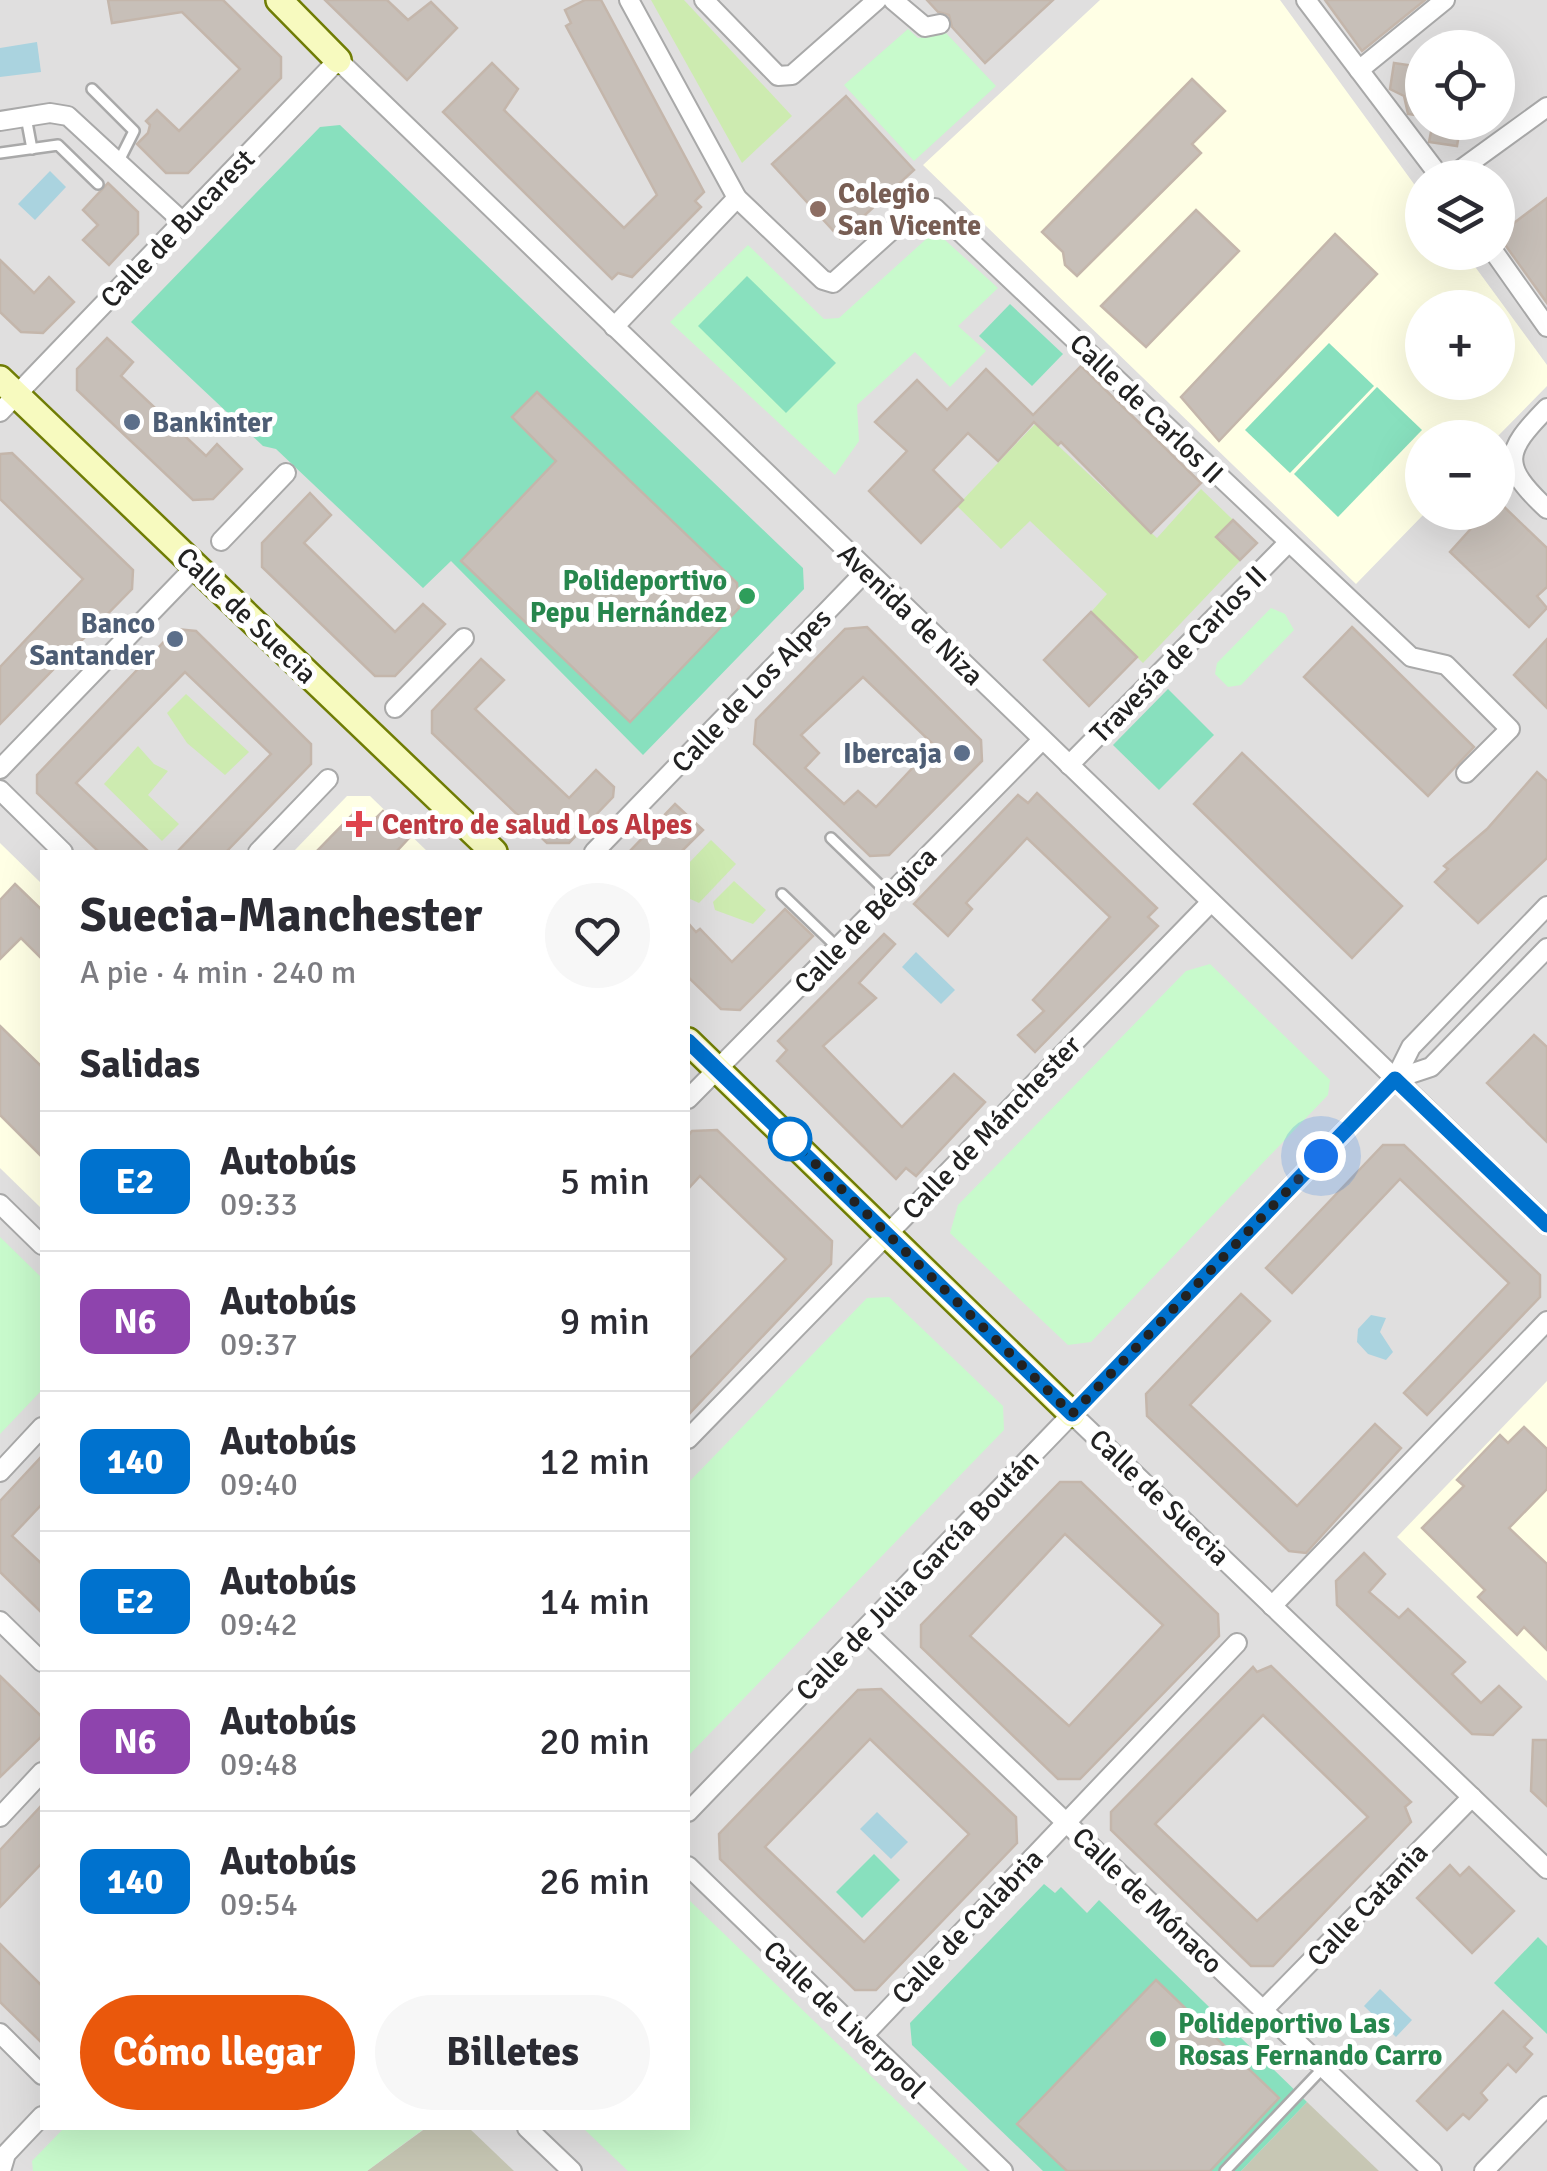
<!DOCTYPE html>
<html lang="es">
<meta charset="utf-8">
<style>
:root{--surface:#fff;--page:#f7f7f7;--text:#2b2b33;--muted:#7c7c81;--line:#e1e1e2;--accent:#ea580c}
body{margin:0;font-family:Signika,sans-serif;background:var(--page);color:var(--text);height:100vh;display:flex;flex-direction:column;font-size:38px;white-space:nowrap}
*{box-sizing:border-box;margin:0}
p{font-size:32px;color:var(--muted)}
.icon{flex:none;width:55px;height:55px;fill:none;stroke:currentColor;stroke-width:2;stroke-linecap:round;stroke-linejoin:round}
.map{position:relative;flex:1;overflow:hidden}
.side{position:absolute;left:40px;top:850px;width:650px;height:1280px;display:flex;flex-direction:column;background:var(--surface);border-radius:0px;box-shadow:0 10px 40px #0002}
.side>*{flex:none}
.badge{padding:0 20px;border-radius:15px;font-size:35px;line-height:65px}
.fabs{position:absolute;left:1405px;top:30px;display:grid;gap:20px}
.fabs a{display:grid;place-items:center;width:110px;height:110px;border-radius:50%;background:var(--surface);box-shadow:0 10px 40px #0002;font-size:50px}
.you{position:absolute;width:50px;height:50px;margin:-25px;border:8px solid #fff;border-radius:50%;background:#1a73e8;box-shadow:0 0 0 15px #1a73e833}
.map>.badge{position:absolute;translate:-50% -50%;box-shadow:0 0 0 5px #fff}
h2{padding:0 40px;font-size:38px;line-height:90px}
.round{display:grid;place-items:center;flex:none;width:105px;height:105px;border-radius:52px;background:var(--page)}
.summary{display:flex;align-items:center;justify-content:space-between;height:170px;padding:0 40px}
h1{font-size:48px;font-weight:700;line-height:75px}
.primary-button{display:flex;gap:20px;margin-top:auto;padding:20px 40px}
.primary-button a{flex:1;height:115px;border-radius:60px;background:var(--accent);color:#fff;font-size:40px;font-weight:700;line-height:115px;text-align:center}
.primary-button a+a{background:var(--page);color:var(--text)}
ul{padding:0;list-style:none}
li{display:flex;align-items:center;gap:30px;height:140px;padding:0 40px;border-top:2px solid var(--line)}
li div{flex:1}
li b{display:block;font-size:38px}
li em{font-style:normal}
li .badge{min-width:110px;font-weight:700;text-align:center}
.map>svg:first-child{display:block}
.residential{fill:#e0dfdf;fill-rule:evenodd}
.education{fill:#ffffe5;fill-rule:evenodd}
.construction{fill:#c7c7b4}
.grass{fill:#cdebb0}
.park{fill:#c8facc}
.pitch{fill:#88e0be}
.water{fill:#aad3df}
.building{fill:#c7bfb8;stroke:#c4b6ab;stroke-width:2.5;fill-rule:evenodd}
.lines{fill:none;stroke-linecap:round;stroke-linejoin:round}
.lane-casing{stroke:#a9a9a9;stroke-width:14}
.street-casing{stroke:#a9a9a9;stroke-width:22}
.secondary-casing{stroke:#707d05;stroke-width:30}
.lane{stroke:#fff;stroke-width:9}
.street{stroke:#fff;stroke-width:18}
.secondary{stroke:#f7fabf;stroke-width:25}
.line-casing{stroke:#fff;stroke-width:22}
.line{stroke:#0072ce;stroke-width:15}
.walk{stroke:#222;stroke-width:10;stroke-dasharray:0 18}
.education-dot{fill:#8d6e63;stroke:#fff;stroke-width:4}
.service-dot{fill:#5c6f8a;stroke:#fff;stroke-width:4}
.leisure-dot{fill:#2e9e5b;stroke:#fff;stroke-width:4}
.health-dot{fill:#e0444e;stroke:#fff;stroke-width:4}
.stop-dot{fill:#fff;stroke:#0072ce;stroke-width:5}
.labels{text-anchor:middle;stroke-width:10;stroke-linejoin:round;paint-order:stroke}
.education-label{font-size:28px;font-weight:bold;fill:#785e54;stroke:#fff;text-anchor:start}
.street-label{font-size:28px;fill:#222;stroke:#fff}
.service-label{font-size:28px;font-weight:bold;fill:#4e5e75;stroke:#fff;text-anchor:end}
.leisure-label{font-size:28px;font-weight:bold;fill:#27864d;stroke:#fff;text-anchor:end}
.health-label{font-size:28px;font-weight:bold;fill:#be3a42;stroke:#fff;text-anchor:start}
</style>
<div class="map">
<svg width="1547" height="2171" viewBox="0 0 1547 2171">
<rect width="100%" height="100%" fill="#f2efe9"/>
<path class="residential" d="M0 0H1547V2171H0ZM1422 48H1498V122H1422ZM1422 178H1498V252H1422ZM1422 308H1498V382H1422ZM1422 438H1498V512H1422ZM42 852H688V2128H42Z"/>
<g class="education">
<path d="M1100 0H1280L1422 195V252L1465 253 1547 365V386L1497 437 1422 438 1425 513 1356 584 923 165ZM1422 308H1498V382H1422Z"/>
<path d="M347 796H370L428 852H293Z"/>
<path d="M0 843 42 884V1209L0 1168Z"/>
<path d="M1547 1381V1681L1397 1537Z"/>
</g>
<g class="construction">
<path d="M1307 2102 1379 2171H1241Z"/>
<path d="M426 2128H469L514 2171H367Z"/>
</g>
<g class="grass">
<path d="M651 0H684L792 116 742 163Z"/>
<path d="M1035 424 1157 538 1201 489 1257 543 1143 663 1091 612 1107 594 1030 521 1001 549 957 506Z"/>
<path d="M186 694 249 752 225 775 187 743 167 713Z"/>
<path d="M138 746 154 764 168 771 148 795 179 824 162 841 104 784Z"/>
<path d="M711 840 736 864 699 903 688 898V864Z"/>
<path d="M734 881 766 910 753 924 715 910 713 902Z"/>
</g>
<g class="park">
<path d="M908 29 918 38 946 33 996 86 914 161 844 85Z"/>
<path d="M935 231 998 288 958 326 986 351 950 387 915 352 857 405 859 441 835 475 670 322 748 245 824 319 839 318Z"/>
<path d="M1271 608 1285 614 1294 630 1241 685 1228 687 1215 674 1217 663Z"/>
<path d="M1210 964 1330 1080 1328 1095 1091 1342 1068 1345 950 1233 958 1205 1186 971Z"/>
<path d="M0 1237 42 1278V1390L0 1434Z"/>
<path d="M889 1297 1003 1406 1004 1430 688 1756V1483L867 1298Z"/>
<path d="M688 1899 969 2171H628L583 2128H688Z"/>
<path d="M64 2128H425L367 2171H33L32 2161Z"/>
</g>
<g class="pitch">
<path d="M340 125 803 568 804 589 643 755 451 561 423 588 276 449 263 446 131 322 320 127Z"/>
<path d="M747 276 836 363 786 413 698 326Z"/>
<path d="M1010 304 1063 354 1032 386 979 336Z"/>
<path d="M1329 343 1374 386 1290 473 1245 430Z"/>
<path d="M1377 387 1422 430 1338 517 1294 474Z"/>
<path d="M1168 689 1214 735 1159 790 1113 745Z"/>
<path d="M874 1854 900 1880 862 1918 836 1892Z"/>
<path d="M1044 1884 1055 1893 1061 1887 1087 1913 1099 1900 1307 2102 1241 2171H1043L912 2045 910 2023Z"/>
<path d="M1538 1937 1547 1946V2034L1494 1983Z"/>
</g>
<g class="water">
<path d="M37 42 41 72 0 77V48Z"/>
<path d="M50 171 66 187 35 220 18 204Z"/>
<path d="M916 952 955 990 941 1004 902 967Z"/>
<path d="M1371 1315 1386 1318 1380 1332 1393 1352 1386 1360 1368 1354 1357 1342 1358 1329Z"/>
<path d="M877 1812 908 1842 891 1859 860 1829Z"/>
<path d="M1380 1989 1412 2020 1396 2037 1364 2006Z"/>
</g>
<g class="building">
<path d="M108 0H223L281 57V78L188 173H166L137 144 148 133 150 125 146 121 157 110 179 131 240 69 182 12 112 23Z"/>
<path d="M325 0H387L408 20 431 2 457 28 407 80Z"/>
<path d="M585 0H601L704 192 695 201 701 207 632 277 618 273 612 279 443 112 492 63 518 89 504 110 624 228 657 195 566 26 571 23 565 10Z"/>
<path d="M927 0H1053L985 63 952 27 949 15 938 12Z"/>
<path d="M1325 0H1425L1362 51Z"/>
<path d="M1394 63 1422 67V116L1408 114 1404 96 1390 89Z"/>
<path d="M1192 79 1225 111 1192 144 1201 153 1077 276 1065 265 1063 252 1042 232Z"/>
<path d="M846 96 914 170 840 238 772 164Z"/>
<path d="M1433 122H1461L1457 146 1429 142Z"/>
<path d="M108 183 138 212V234L109 265 83 240 98 225 83 210Z"/>
<path d="M1547 198V303L1498 235Z"/>
<path d="M1196 210 1239 251 1146 347 1101 306Z"/>
<path d="M1335 234 1377 274 1219 441 1181 397Z"/>
<path d="M0 260 34 293 49 277 74 302 43 333 21 332 0 312Z"/>
<path d="M107 338 133 362 121 376 206 456 217 444 242 469 213 499 193 500 77 390V369Z"/>
<path d="M1081 366 1201 483 1151 533 1061 442 1058 445 1034 422 998 461 968 433 933 470 963 500 921 543 869 491 907 451 875 422 917 380 947 410 986 369 1033 415Z"/>
<path d="M537 392 737 583 739 608 630 722 461 561 556 461 512 417Z"/>
<path d="M12 453 133 570 132 589 0 724V667L83 579 0 499V454Z"/>
<path d="M310 493 331 515 304 543 395 632 423 604 445 624 395 676H375L262 567V543Z"/>
<path d="M1498 501 1547 548V587L1537 596 1547 608 1529 627 1450 552 1486 512H1498Z"/>
<path d="M1233 520 1257 543 1240 560 1216 537Z"/>
<path d="M1091 612 1137 657 1089 706 1044 660Z"/>
<path d="M867 627 981 740 982 761 889 855 870 856 754 744 756 720 845 629ZM863 677 934 745 876 807 858 791 844 804 805 768 819 753 801 735Z"/>
<path d="M1352 627 1474 747 1428 796 1304 677Z"/>
<path d="M176 629 196 631 311 744V764L226 852H177L271 754 185 672 76 783 149 852H99L37 793V775Z"/>
<path d="M1547 639V708L1514 675Z"/>
<path d="M481 659 504 680 475 709 569 798 596 770 614 787 613 797 569 843H547L432 733V711Z"/>
<path d="M1242 753 1402 906 1352 958 1194 804Z"/>
<path d="M1537 772 1547 781V858L1478 923 1435 882 1448 869 1444 866 1487 829Z"/>
<path d="M1037 793 1157 908 1148 917 1158 926 1035 1052 1018 1035 1044 1011 1033 1000 1110 917 1027 838 966 903 972 909 948 936 914 904 1018 795 1028 803Z"/>
<path d="M675 804 703 830 681 852H629Z"/>
<path d="M356 811 370 824 383 811 409 838 396 852H316Z"/>
<path d="M15 884 42 910V959L21 938 0 959V900Z"/>
<path d="M785 909 813 936 740 1010 721 1009 688 977V923L696 932 700 929 732 962Z"/>
<path d="M884 934 895 944 859 983 876 998 823 1046 902 1127 954 1074 985 1102 916 1176 906 1168 896 1179 777 1061 787 1050 778 1041Z"/>
<path d="M0 1026 42 1067V1157L0 1115Z"/>
<path d="M1534 1035 1547 1047V1142L1487 1083Z"/>
<path d="M717 1130 832 1241 831 1264 688 1415V1360L786 1259 700 1176 688 1189V1136L692 1131Z"/>
<path d="M1383 1145H1404L1540 1275V1297L1427 1415 1404 1393 1509 1283 1400 1179 1292 1293 1266 1268Z"/>
<path d="M1241 1294 1270 1321 1190 1405 1297 1506 1375 1424 1401 1448 1306 1553 1289 1551 1147 1416 1146 1394Z"/>
<path d="M1524 1427 1547 1449V1489L1509 1528 1547 1564V1650L1524 1627 1517 1635 1478 1597 1485 1590 1422 1528 1464 1486 1457 1480 1500 1435 1508 1443Z"/>
<path d="M42 1456V1504L12 1536 42 1564V1613L0 1572V1501Z"/>
<path d="M1060 1482H1081L1218 1614 1219 1636 1080 1779H1058L921 1647V1625ZM1065 1534 1163 1625 1069 1726 970 1636Z"/>
<path d="M1364 1553 1385 1574 1369 1592 1399 1618 1408 1609 1465 1662 1452 1674 1481 1703 1499 1686 1521 1707 1493 1735 1472 1734 1337 1605 1336 1581Z"/>
<path d="M1271 1666 1411 1802 1405 1807 1411 1822 1273 1966H1251L1111 1830V1812L1253 1667 1257 1672ZM1263 1715 1368 1817 1257 1921 1155 1824Z"/>
<path d="M0 1676 42 1717 41 1737 0 1777Z"/>
<path d="M881 1689 1016 1817 1017 1843 876 1990H855L720 1859 719 1834 858 1690ZM870 1739 969 1834 864 1942 765 1847Z"/>
<path d="M1533 1740H1547V1806L1531 1791Z"/>
<path d="M42 1805V1863L0 1907V1850Z"/>
<path d="M1450 1865 1460 1876 1469 1867 1514 1911 1472 1953 1417 1898Z"/>
<path d="M0 1944 42 1986V2043L0 2002Z"/>
<path d="M1156 1980 1279 2098 1210 2171H1067L1017 2124Z"/>
<path d="M1503 2011 1532 2038 1524 2047 1532 2054 1516 2072 1508 2064 1481 2093 1487 2100 1469 2119 1463 2114 1447 2130 1417 2101Z"/>
</g>
<g class="lines">
<defs>
<g id="lane">
<path d="M92 89 134 131 119 161"/>
<path d="M26 117 32 149"/>
<path d="M0 153 58 145 98 184"/>
<path d="M831 838 890 895"/>
<path d="M782 894 838 948"/>
<path d="M1225 2171 1323 2068"/>
</g>
<g id="street">
<path d="M704 0 778 76 792 75 877 0"/>
<path d="M893 0 925 27 940 24"/>
<path d="M1306 0 1441 178"/>
<path d="M1359 70 1445 0"/>
<path d="M0 121 50 113 68 116 183 222"/>
<path d="M1449 178 1547 107"/>
<path d="M737 198 823 280 833 283 914 210 935 208 1411 657 1446 665 1510 729 1466 773"/>
<path d="M1494 252 1547 327"/>
<path d="M614 327 737 198 629 0"/>
<path d="M1547 408C1504 452 1500 465 1547 509"/>
<path d="M0 412 338 60 1547 1225"/>
<path d="M221 541 286 473"/>
<path d="M395 708 464 638"/>
<path d="M1069 765 1288 543"/>
<path d="M0 769 196 566"/>
<path d="M0 790 63 852"/>
<path d="M258 852 328 779"/>
<path d="M594 852 866 571"/>
<path d="M1395 1079 1431 1067 1547 948"/>
<path d="M688 1099 1042 740"/>
<path d="M0 1204 42 1245"/>
<path d="M1072 1414 1547 1869"/>
<path d="M688 1439 1211 902"/>
<path d="M0 1472 42 1427"/>
<path d="M1272 1606 1547 1321"/>
<path d="M0 1621 42 1662"/>
<path d="M864 1630 1432 2171"/>
<path d="M688 1812 1395 1079 1411 1047 1547 906"/>
<path d="M0 1817 42 1772"/>
<path d="M688 1866 1003 2171"/>
<path d="M1263 2010 1472 1797"/>
<path d="M0 2033 42 2075"/>
<path d="M863 2036 1237 1643"/>
<path d="M527 2128 572 2171"/>
<path d="M1 2171 6 2154 42 2116"/>
<path d="M1484 2171 1547 2106"/>
</g>
<g id="secondary">
<path d="M279 0 338 60"/>
<path d="M0 379 494 852"/>
<path d="M688 1041 1072 1414"/>
</g>
</defs>
<use href="#lane" class="lane-casing"/>
<use href="#street" class="street-casing"/>
<use href="#secondary" class="secondary-casing"/>
<use href="#lane" class="lane"/>
<use href="#street" class="street"/>
<use href="#secondary" class="secondary"/>
</g>
<g class="lines">
<defs>
<path id="line" d="M688 1041 1072 1414 1395 1079 1547 1225"/>
</defs>
<use href="#line" class="line-casing"/>
<use href="#line" class="line"/>
<path class="walk" d="M790 1139 1072 1414 1321 1156"/>
</g>
<circle class="education-dot" cx="818" cy="209" r="10"/>
<g class="service-dot">
<circle cx="132" cy="422" r="10"/>
<circle cx="175" cy="639" r="10"/>
<circle cx="962" cy="753" r="10"/>
</g>
<g class="leisure-dot">
<circle cx="747" cy="596" r="10"/>
<circle cx="1158" cy="2039" r="10"/>
</g>
<path class="health-dot" d="M354 809h10v10h10v10h-10v10h-10v-10h-10v-10h10z"/>
<circle class="stop-dot" cx="790" cy="1139" r="20"/>
<g class="labels">
<g class="education-label">
<text x="838" y="203">Colegio<tspan x="838" dy="32">San Vicente</tspan></text>
</g>
<g class="street-label">
<text transform="translate(177 228) rotate(-46)" y="10">Calle de Bucarest</text>
<text transform="translate(1147 408) rotate(44)" y="10">Calle de Carlos II</text>
<text transform="translate(911 614) rotate(44)" y="10">Avenida de Niza</text>
<text transform="translate(247 615) rotate(44)" y="10">Calle de Suecia</text>
<text transform="translate(1178 654) rotate(-45)" y="10">Travesía de Carlos II</text>
<text transform="translate(751 690) rotate(-46)" y="10">Calle de Los Alpes</text>
<text transform="translate(865 920) rotate(-46)" y="10">Calle de Bélgica</text>
<text transform="translate(991 1127) rotate(-46)" y="10">Calle de Mánchester</text>
<text transform="translate(1160 1497) rotate(44)" y="10">Calle de Suecia</text>
<text transform="translate(917 1575) rotate(-46)" y="10">Calle de Julia García Boután</text>
<text transform="translate(1148 1900) rotate(44)" y="10">Calle de Mónaco</text>
<text transform="translate(1367 1904) rotate(-46)" y="10">Calle Catania</text>
<text transform="translate(967 1926) rotate(-46)" y="10">Calle de Calabria</text>
<text transform="translate(845 2019) rotate(44)" y="10">Calle de Liverpool</text>
</g>
<g class="service-label">
<text x="152" y="432" text-anchor="start">Bankinter</text>
<text x="155" y="633">Banco<tspan x="155" dy="32">Santander</tspan></text>
<text x="942" y="763">Ibercaja</text>
</g>
<g class="leisure-label">
<text x="727" y="590">Polideportivo<tspan x="727" dy="32">Pepu Hernández</tspan></text>
<text x="1178" y="2033" text-anchor="start">Polideportivo Las<tspan x="1178" dy="32">Rosas Fernando Carro</tspan></text>
</g>
<g class="health-label">
<text x="382" y="834">Centro de salud Los Alpes</text>
</g>
</g>
</svg>
<div class="fabs">
<a><svg class="icon" aria-label="locate" viewBox="0 0 24 24"><circle cx="12" cy="12" r="6"/><path d="M12 2v4M12 18v4M2 12h4M18 12h4"/></svg></a>
<a><svg class="icon" aria-label="layers" viewBox="0 0 24 24"><path d="M12 4l9 5-9 5-9-5zM3 14l9 5 9-5"/></svg></a>
<a>+</a>
<a>−</a>
</div>
<div class="you" style="left:1321px;top:1156px"></div>
<section class="side">
<div class="summary"><div><h1>Suecia-Manchester</h1><p>A pie · 4 min · 240 m</p></div><a class="round"><svg class="icon" aria-label="heart" viewBox="0 0 24 24"><path d="M12 20l-8-8c-3-5 5-10 8-4 3-6 11-1 8 4z"/></svg></a></div>
<h2>Salidas</h2>
<ul>
<li><span class="badge" style="background:#0072ce;color:#fff">E2</span><div><b>Autobús</b><p>09:33</p></div><em>5 min</em></li>
<li><span class="badge" style="background:#8e44ad;color:#fff">N6</span><div><b>Autobús</b><p>09:37</p></div><em>9 min</em></li>
<li><span class="badge" style="background:#0072ce;color:#fff">140</span><div><b>Autobús</b><p>09:40</p></div><em>12 min</em></li>
<li><span class="badge" style="background:#0072ce;color:#fff">E2</span><div><b>Autobús</b><p>09:42</p></div><em>14 min</em></li>
<li><span class="badge" style="background:#8e44ad;color:#fff">N6</span><div><b>Autobús</b><p>09:48</p></div><em>20 min</em></li>
<li><span class="badge" style="background:#0072ce;color:#fff">140</span><div><b>Autobús</b><p>09:54</p></div><em>26 min</em></li>
</ul>
<div class="primary-button"><a>Cómo llegar</a><a>Billetes</a></div>
</section>
</div>
